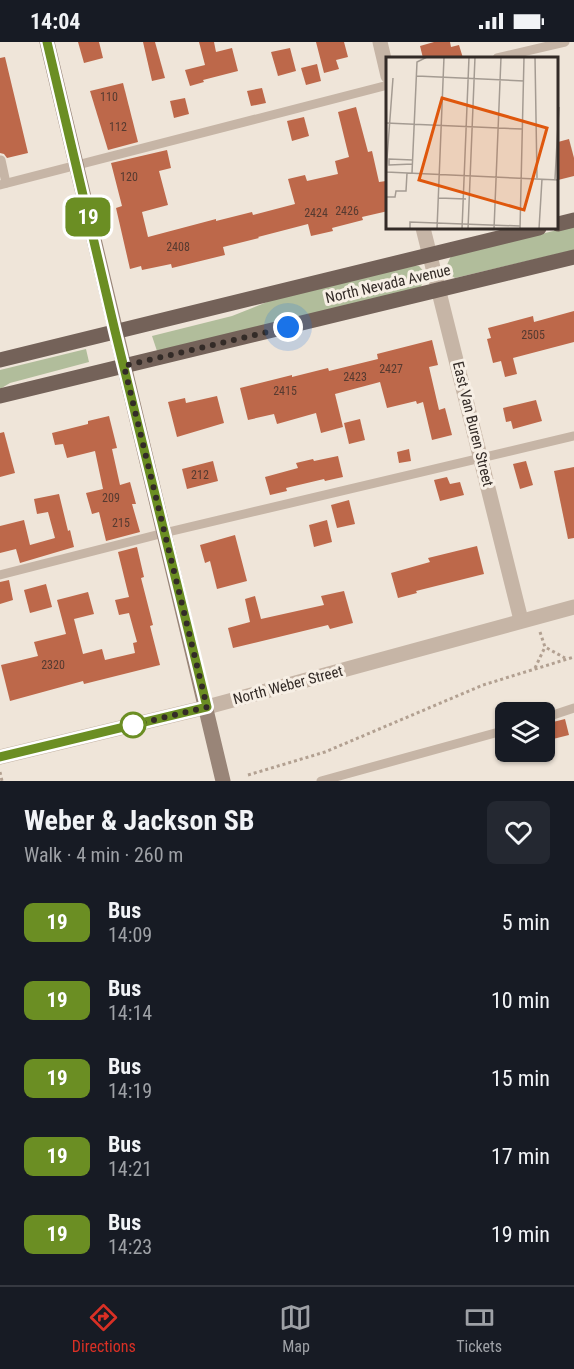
<!DOCTYPE html>
<meta charset="utf-8">
<style>
:root{--surface:#171b24;--page:#242831;--text:#f1f3f6;--muted:#9ea1a6;--line:#363941;--accent:#d93025}
body{margin:0;font-family:"Roboto Condensed",sans-serif;background:var(--page);color:var(--text);height:100vh;display:flex;flex-direction:column;font-size:22px;white-space:nowrap}
*{box-sizing:border-box;margin:0}
p{font-size:20px;color:var(--muted)}
.icon{flex:none;width:33px;height:33px;fill:none;stroke:currentColor;stroke-width:2;stroke-linecap:round;stroke-linejoin:round}
.map{position:relative;height:739px;overflow:hidden}
.side{display:flex;flex-direction:column;background:var(--surface);flex:1}
.side>*{flex:none}
.badge{padding:0 12px;border-radius:9px;font-size:21px;line-height:39px}
.controls{position:absolute;left:495px;top:660px;display:grid;gap:12px}
.controls a{display:grid;place-items:center;width:60px;height:60px;border-radius:9px;background:var(--surface);box-shadow:0 2px 4px #0004;font-size:30px}
.you{position:absolute;width:30px;height:30px;margin:-15px;border:4px solid #fff;border-radius:50%;background:#1a73e8;box-shadow:0 0 0 9px #1a73e833}
.map>.badge{position:absolute;translate:-50% -50%;box-shadow:0 0 0 3px #fff}
.round{display:grid;place-items:center;flex:none;width:63px;height:63px;border-radius:9px;background:var(--page)}
.overview{display:flex;align-items:center;justify-content:space-between;height:102px;padding:0 24px}
h1{font-size:28px;font-weight:700;line-height:45px}
ul{padding:0;list-style:none}
li{display:flex;align-items:center;gap:18px;height:78px;padding:0 24px}
li div{flex:1}
li b{display:block;font-size:22px}
li em{font-style:normal}
li .badge{min-width:66px;font-weight:700;text-align:center}
.status{display:flex;justify-content:space-between;align-items:center;height:42px;padding:0 30px;background:var(--surface);direction:ltr}
.status svg{height:16px;fill:currentColor}
.menu{display:flex;justify-content:space-around;align-items:center;height:84px;border-top:2px solid var(--line);background:var(--surface);font-size:16px;color:var(--muted)}
.menu a{display:grid;justify-items:center;gap:3px}
.menu .current{color:var(--accent)}
.map>svg:first-child{display:block}
.green{fill:#b1bd9b}
.building{fill:#bd684a}
.lines{fill:none;stroke-linecap:round;stroke-linejoin:round}
.path{stroke:#b2a091;stroke-width:3;stroke-dasharray:3 3;stroke-linecap:butt}
.service{stroke:#c6b5a6;stroke-width:9}
.minor{stroke:#c6b5a6;stroke-width:15}
.tertiary{stroke:#c6b5a6;stroke-width:15}
.secondary{stroke:#998578;stroke-width:15}
.primary{stroke:#746259;stroke-width:15}
.line-casing{stroke:#fff;stroke-width:14}
.line{stroke:#6b8e23;stroke-width:9}
.walk{stroke:#332b27;stroke-width:6;stroke-dasharray:0 10.8}
.stop-dot{fill:#fff;stroke:#6b8e23;stroke-width:3}
.labels{text-anchor:middle;stroke-width:6;stroke-linejoin:round;paint-order:stroke}
.number-label{font-size:12px;fill:#563a30}
.street-label{font-size:15px;fill:#332b27;stroke:#f7efe5}
.inset-road{fill:none;stroke:#a49b92;stroke-width:1.5}
.view{fill:#df570d;fill-opacity:0.15;stroke:#df570d;stroke-width:3}
.inset-edge{fill:none;stroke:#332b27;stroke-width:3}
</style>
<div class="status"><b>14:04</b><svg viewBox="0 0 49 12"><path d="M0 12V9h3v3zM5 12V6h3v6zM10 12V3h3v9zM15 12V0h3v12zM26 1h20v11H26zM47 4h2v5h-2z"/></svg></div>
<div class="map">
<svg width="574" height="739" viewBox="0 0 574 739">
<rect width="100%" height="100%" fill="#efe5d9"/>
<g class="green">
<path d="M574 184V208L455 236 449 232 446 225 451 214Z"/>
<path d="M412 223 419 224 425 231 424 239 420 246 157 309 152 294 232 274 272 258Z"/>
<path d="M86 307 89 320 10 341 0 347V328Z"/>
</g>
<g class="building">
<path d="M78 0H99L103 16 84 21Z"/>
<path d="M143 0H155L165 36 152 39Z"/>
<path d="M199 0H214L216 10 232 6 238 29 203 38 204 40 190 44 185 28 205 23Z"/>
<path d="M316 0H344L348 15 336 18 339 27 324 31Z"/>
<path d="M434 0H450L451 5 459 3 463 16H423L420 4Z"/>
<path d="M290 6 296 29 278 34 271 10Z"/>
<path d="M5 15 28 111 7 116 4 112 0 111V16Z"/>
<path d="M317 22 321 39 306 43 301 26Z"/>
<path d="M123 41 138 100 108 108 90 49Z"/>
<path d="M262 46 266 61 251 64 247 49Z"/>
<path d="M185 56 189 72 174 76 170 59Z"/>
<path d="M356 65 368 110 372 109 379 140 386 139 388 169 362 175 363 178 332 186 333 189 311 194 308 182 258 195 259 196 223 205 225 213 172 226 171 222 142 228 141 224 130 227 116 166 122 164 111 121 167 108 171 126 159 129 168 163 142 170 148 195 216 177V179L252 170 253 173 295 162 288 137 305 133 307 139 338 132 335 119 349 115 338 70Z"/>
<path d="M304 75 309 94 292 99 287 79Z"/>
<path d="M569 97 574 116V134L558 138V100Z"/>
<path d="M574 269V300L513 316 517 332 505 335 501 319 493 321 487 297 491 296 488 286 533 274 534 280Z"/>
<path d="M432 298 438 323 429 325 439 368 445 366 452 393 432 398 423 360 417 362 416 359 387 366 380 340 335 352 343 385 321 391 316 371 277 382 274 372 248 378 240 346 292 333V335L328 326 329 329 378 317 377 312Z"/>
<path d="M217 354 224 381 177 395 168 360 185 356 186 361Z"/>
<path d="M536 358 542 379 513 387 511 379 506 380 503 366Z"/>
<path d="M109 374 117 406 112 407 120 443 130 440 136 462H132L140 490 106 499 99 470 92 472 86 451 103 447 95 409 67 416 63 402 55 403 52 391 88 382V379Z"/>
<path d="M360 377 365 398 349 402 344 381Z"/>
<path d="M4 390 15 431 0 435V391Z"/>
<path d="M409 407 411 419 399 421 397 410Z"/>
<path d="M338 414 343 435 325 439 324 437 286 446 287 449 270 453 265 435 298 426 296 421 313 417 314 419Z"/>
<path d="M213 419 218 439 187 447 182 427Z"/>
<path d="M526 419 533 443 520 447 513 422Z"/>
<path d="M574 425V496L568 497 554 429Z"/>
<path d="M447 435 450 442 460 440 464 453 440 459 434 438Z"/>
<path d="M59 452 68 489 70 488 74 505 20 521 16 507 0 511V484L24 478 30 503 55 496 48 470 37 472 34 457Z"/>
<path d="M349 458 355 482 337 486 331 463Z"/>
<path d="M327 478 332 500 314 505 309 483Z"/>
<path d="M235 493 247 539 217 547 210 519 205 521 200 503Z"/>
<path d="M477 504 484 532 416 549 417 551 398 556 391 531 430 520 428 516Z"/>
<path d="M137 505 144 535 141 536 153 583 150 584 160 623 84 642 83 639 10 659 1 623 38 614 34 600 66 592 57 558 88 550 94 572 74 577 83 612 102 607 105 618 135 611 133 601 137 600 129 571 119 573 115 558 129 555 118 510Z"/>
<path d="M9 538 13 558 0 562V540Z"/>
<path d="M46 542 52 565 30 571 24 548Z"/>
<path d="M344 549 353 581 330 587 328 583 233 606 228 586 250 580 245 557 255 554 261 577 324 563 321 554Z"/>
<path d="M565 677 569 693 553 697 549 681Z"/>
</g>
<g class="lines">
<g class="path">
<path d="M540 590 545 605 565 616"/>
<path d="M535 626 545 605"/>
<path d="M0 730 2 739"/>
<path d="M248 733 325 710 483 643 574 615"/>
</g>
<g class="service">
<path d="M497 16 565 0"/>
<path d="M1 118 6 141"/>
<path d="M0 143 388 43"/>
<path d="M0 533 164 491 574 394"/>
<path d="M544 676 574 666"/>
<path d="M321 739 506 688"/>
</g>
<g class="minor">
<path d="M380 0 388 34"/>
<path d="M423 186 521 578"/>
<path d="M207 665 574 565"/>
</g>
<path class="tertiary" d="M0 715 207 665"/>
<path class="secondary" d="M47 0 223 739"/>
<g class="primary">
<path d="M558 182 574 178"/>
<path d="M0 318 539 186"/>
<path d="M0 354 574 215"/>
</g>
</g>
<g class="lines">
<defs>
<path id="line" d="M0 715 207 665 115 289 47 0"/>
</defs>
<use href="#line" class="line-casing"/>
<use href="#line" class="line"/>
<path class="walk" d="M133 683 207 665 124 324 288 285"/>
</g>
<circle class="stop-dot" cx="133" cy="683" r="12"/>
<g class="labels">
<g class="number-label">
<text x="109" y="59">110</text>
<text x="118" y="89">112</text>
<text x="129" y="139">120</text>
<text x="347" y="173">2426</text>
<text x="316" y="175">2424</text>
<text x="178" y="209">2408</text>
<text x="533" y="297">2505</text>
<text x="391" y="331">2427</text>
<text x="355" y="339">2423</text>
<text x="285" y="353">2415</text>
<text x="200" y="437">212</text>
<text x="111" y="460">209</text>
<text x="121" y="485">215</text>
<text x="53" y="627">2320</text>
</g>
<g class="street-label">
<text transform="translate(388 242) rotate(-13)" y="5">North Nevada Avenue</text>
<text transform="translate(473 382) rotate(76)" y="5">East Van Buren Street</text>
<text transform="translate(288 643) rotate(-15)" y="5">North Weber Street</text>
</g>
</g>
<g transform="translate(386 15)">
<rect width="172" height="172" fill="#efe5d9"/>
<path class="inset-road" d="M149 0 151 121M31 19 138 24M0 66 136 72M27 107 3 108V102L27 103M0 115 7 21M0 115 173 123M26 116 31 5 41 0M169 122 173 50M0 140H9L10 134H20L21 116M53 141 80 142M24 172V165L134 169M51 172 58 0M76 172 83 0M82 172 89 0M108 172 115 0M134 172 138 0M153 172 156 122"/>
<path class="view" d="M56 41 161 71 138 153 33 123Z"/>
<rect width="172" height="172" class="inset-edge"/>
</g>
</svg>
<div class="controls">
<a><svg class="icon" aria-label="layers" viewBox="0 0 24 24"><path d="M12 4l9 5-9 5-9-5zM3 14l9 5 9-5"/></svg></a>
</div>
<div class="you" style="left:288px;top:285px"></div>
<b class="badge" style="left:88px;top:175px;background:#6b8e23;color:#fff">19</b>
</div>
<section class="side">
<div class="overview"><div><h1>Weber &amp; Jackson SB</h1><p>Walk · 4 min · 260 m</p></div><a class="round"><svg class="icon" aria-label="heart" viewBox="0 0 24 24"><path d="M12 20l-8-8c-3-5 5-10 8-4 3-6 11-1 8 4z"/></svg></a></div>
<ul>
<li><span class="badge" style="background:#6b8e23;color:#fff">19</span><div><b>Bus</b><p>14:09</p></div><em>5 min</em></li>
<li><span class="badge" style="background:#6b8e23;color:#fff">19</span><div><b>Bus</b><p>14:14</p></div><em>10 min</em></li>
<li><span class="badge" style="background:#6b8e23;color:#fff">19</span><div><b>Bus</b><p>14:19</p></div><em>15 min</em></li>
<li><span class="badge" style="background:#6b8e23;color:#fff">19</span><div><b>Bus</b><p>14:21</p></div><em>17 min</em></li>
<li><span class="badge" style="background:#6b8e23;color:#fff">19</span><div><b>Bus</b><p>14:23</p></div><em>19 min</em></li>
</ul>
</section>
<nav class="menu">
<a class="current"><svg class="icon" aria-label="directions" viewBox="0 0 24 24"><path d="M12 3l9 9-9 9-9-9zM9 14v-3h6M13 9l2 2-2 2"/></svg>Directions</a>
<a><svg class="icon" aria-label="map" viewBox="0 0 24 24"><path d="M3 6l6-2 6 2 6-2v14l-6 2-6-2-6 2zM9 4v14M15 6v14"/></svg>Map</a>
<a><svg class="icon" aria-label="tickets" viewBox="0 0 24 24"><path d="M3 7h18v10H3zM15 7v10"/></svg>Tickets</a>
</nav>
